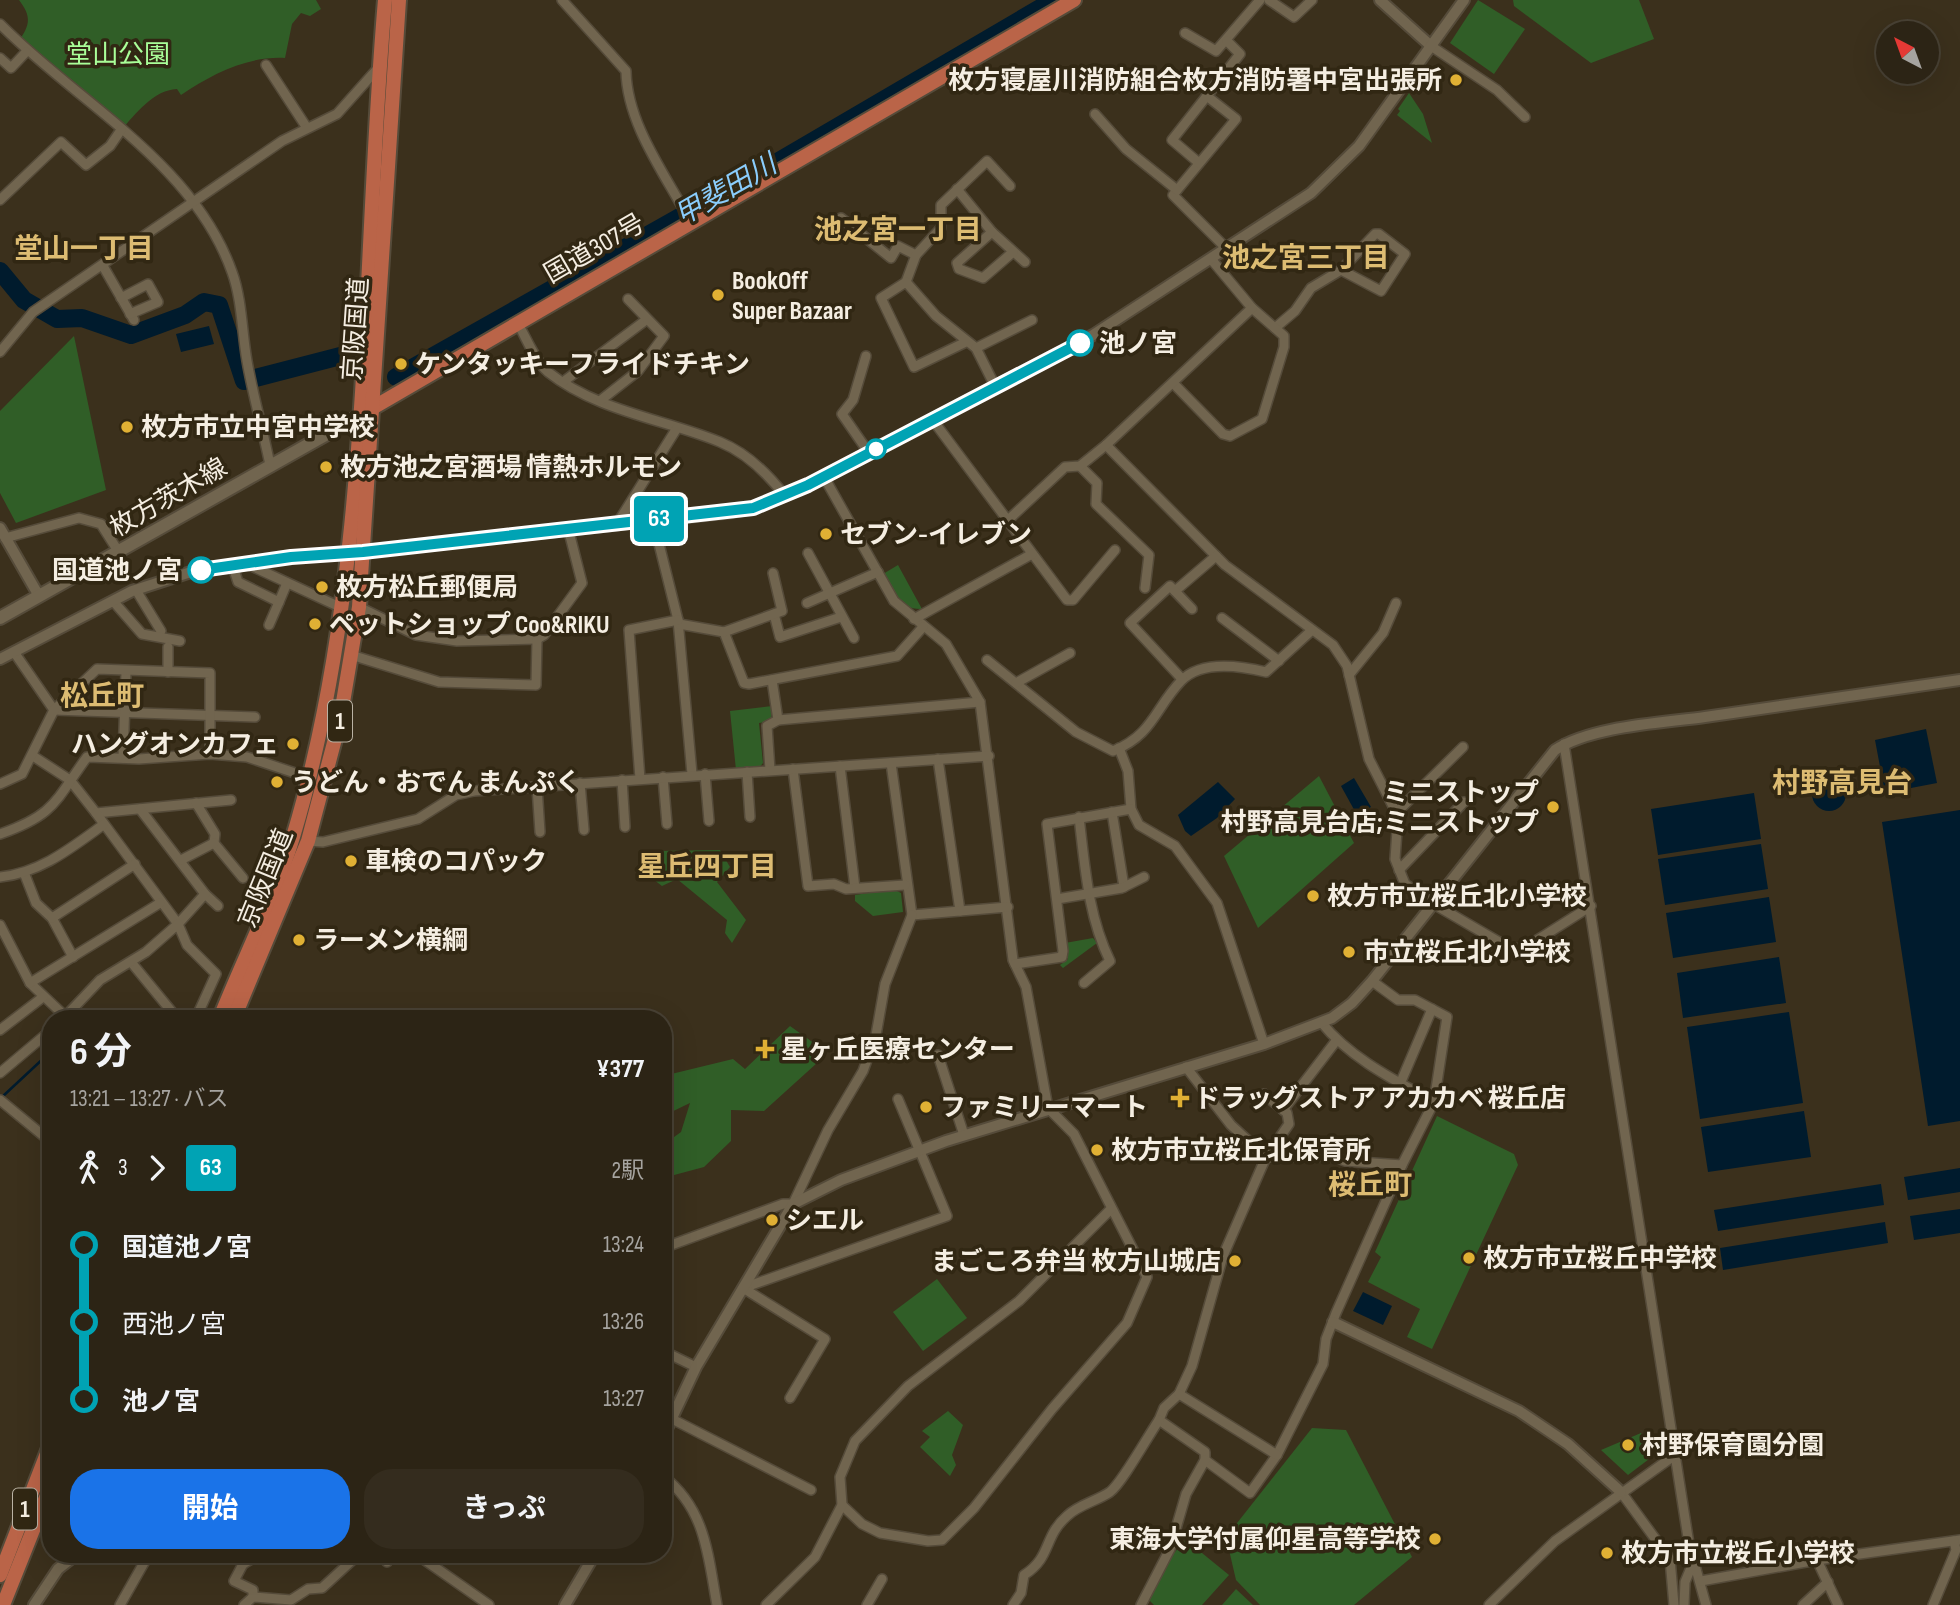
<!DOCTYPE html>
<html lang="ja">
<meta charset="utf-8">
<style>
:root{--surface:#2c2415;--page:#342c1e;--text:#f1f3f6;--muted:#a6a4a0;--line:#484134;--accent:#1a73e8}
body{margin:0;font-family:"Sofia Sans Condensed","Noto Sans JP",sans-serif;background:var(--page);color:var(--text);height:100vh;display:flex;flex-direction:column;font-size:26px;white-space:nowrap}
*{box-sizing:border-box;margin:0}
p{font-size:23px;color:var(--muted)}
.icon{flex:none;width:38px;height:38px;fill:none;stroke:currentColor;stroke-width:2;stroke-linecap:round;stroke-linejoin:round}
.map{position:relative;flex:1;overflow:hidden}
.details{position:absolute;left:42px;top:1010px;width:630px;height:553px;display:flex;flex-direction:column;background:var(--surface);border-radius:28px;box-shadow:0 7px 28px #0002,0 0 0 2px var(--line)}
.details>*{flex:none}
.badge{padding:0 14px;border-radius:5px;font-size:24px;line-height:46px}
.needle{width:46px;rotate:319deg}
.buttons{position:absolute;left:1876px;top:21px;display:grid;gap:14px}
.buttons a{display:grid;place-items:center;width:63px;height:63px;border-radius:50%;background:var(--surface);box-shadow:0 7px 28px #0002,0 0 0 2px var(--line);font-size:35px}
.map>.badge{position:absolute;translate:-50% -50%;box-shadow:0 0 0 4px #fff}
.legs{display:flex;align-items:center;gap:10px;height:77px;padding:0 28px;font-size:23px}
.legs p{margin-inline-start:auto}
.summary{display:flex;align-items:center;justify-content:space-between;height:119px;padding:0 28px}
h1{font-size:38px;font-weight:700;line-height:52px}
.primary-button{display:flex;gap:14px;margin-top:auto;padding:14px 28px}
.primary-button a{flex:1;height:80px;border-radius:28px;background:var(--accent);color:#fff;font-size:28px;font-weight:700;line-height:80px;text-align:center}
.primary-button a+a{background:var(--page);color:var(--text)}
ul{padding:0 28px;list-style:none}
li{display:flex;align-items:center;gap:24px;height:77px;font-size:26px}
li i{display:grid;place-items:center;width:10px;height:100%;margin:0 9px;background:currentColor}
li i::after{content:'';width:18px;height:18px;margin:-9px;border:5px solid;border-radius:50%;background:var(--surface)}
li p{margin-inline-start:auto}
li:first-child i{background:linear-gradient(#0000 50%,currentColor 0)}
li:last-child i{background:linear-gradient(currentColor 50%,#0000 0)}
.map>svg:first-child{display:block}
.green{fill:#305e27}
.water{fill:#001b2d}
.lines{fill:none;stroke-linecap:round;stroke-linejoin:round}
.stream{stroke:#001b2d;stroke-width:2.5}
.river{stroke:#001b2d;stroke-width:18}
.minor-casing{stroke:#554b3a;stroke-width:12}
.tertiary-casing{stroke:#554b3a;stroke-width:14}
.secondary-casing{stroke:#554b3a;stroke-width:16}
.trunk-casing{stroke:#554b3a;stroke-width:18}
.minor{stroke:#71654f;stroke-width:9}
.tertiary{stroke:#71654f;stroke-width:10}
.secondary{stroke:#71654f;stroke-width:12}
.trunk{stroke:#ba6448;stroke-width:14}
.line-1-casing{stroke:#fff;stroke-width:16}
.line-1{stroke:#00a3b4;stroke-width:10}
.poi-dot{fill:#e0b034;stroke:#312713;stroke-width:2.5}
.stop-1-dot{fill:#fff;stroke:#00a3b4;stroke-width:3.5}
.labels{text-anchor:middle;stroke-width:7;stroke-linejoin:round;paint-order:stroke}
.shield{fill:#312713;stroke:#bab2a4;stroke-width:2}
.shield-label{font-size:24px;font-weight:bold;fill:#f5eee2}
.park-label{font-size:26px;fill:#a9fe98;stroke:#312713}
.poi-label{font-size:26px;font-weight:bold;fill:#f5eee2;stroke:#312713;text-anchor:start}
.street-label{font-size:26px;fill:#f5eee2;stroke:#312713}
.stop-label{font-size:26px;font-weight:bold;fill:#f5eee2;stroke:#312713;text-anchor:start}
.water-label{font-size:28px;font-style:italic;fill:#8acdfc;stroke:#312713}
.neighbourhood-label{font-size:28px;font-weight:bold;fill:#ddbc72;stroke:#312713}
</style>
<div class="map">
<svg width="1960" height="1605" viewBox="0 0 1960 1605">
<rect width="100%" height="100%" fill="#3b301c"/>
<g class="green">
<path d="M19 0H316L321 9 310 16 301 13 292 24 285 58C247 56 212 74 181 95L177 89C153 90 136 114 121 130L18 42C30 25 32 17 19 0Z"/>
<path d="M1478 0 1525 29 1494 74 1450 43Z"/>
<path d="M1513 0H1639L1654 39 1591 63 1514 6Z"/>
<path d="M1409 93 1423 114 1432 143 1397 115 1400 111 1398 109Z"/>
<path d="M74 336 106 490 16 523 0 493V411Z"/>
<path d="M898 565 922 609C899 610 892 590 883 574Z"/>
<path d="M772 706 771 721 759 723 763 763 759 768 736 770 730 711Z"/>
<path d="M1319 776 1354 843 1258 928 1224 856Z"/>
<path d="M720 850 730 867 717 882 746 920 732 943 725 933 727 920 677 879 662 886 645 873 656 851Z"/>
<path d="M893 889 901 893 903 912 873 916 855 901V895Z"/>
<path d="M1093 938 1097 943 1063 968 1060 965 1068 959 1065 943Z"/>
<path d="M790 1026 818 1046 817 1063 764 1111 731 1110V1141L704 1167 663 1178V1145L681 1132 690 1103 663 1116V1076L733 1059 745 1069Z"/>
<path d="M1437 1116 1514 1154 1518 1165 1432 1349 1407 1337 1420 1309 1368 1282 1381 1257 1375 1252Z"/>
<path d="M937 1279 967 1318 923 1351 893 1312Z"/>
<path d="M948 1411 963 1425 952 1455 956 1465 950 1476 920 1447 930 1437 922 1431Z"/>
<path d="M1312 1428 1346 1430 1412 1557 1354 1605H1260L1236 1580 1226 1537Z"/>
<path d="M1641 1433 1653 1456 1628 1475 1601 1450Z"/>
<path d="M1186 1540 1229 1575 1202 1605H1154L1148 1599 1174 1553Z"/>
<path d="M1236 1589 1253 1605H1222Z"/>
</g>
<g class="water">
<path d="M209 326 214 344 181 352 176 334Z"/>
<path d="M1926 729 1937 783 1885 793 1875 740Z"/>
<circle cx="1829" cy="794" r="17"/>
<path d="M1354 778 1371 807 1357 815 1341 786Z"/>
<path d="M1218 782 1235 799 1217 818 1191 836 1185 831 1178 815Z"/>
<path d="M1754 793 1761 839 1658 855 1651 809Z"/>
<path d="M1960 810V1121L1928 1126 1882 822Z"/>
<path d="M1761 844 1768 889 1665 905 1658 859Z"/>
<path d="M1769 897 1776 942 1673 958 1666 913Z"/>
<path d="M1779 957 1786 1003 1683 1018 1677 973Z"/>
<path d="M1789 1012 1803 1103 1700 1119 1687 1027Z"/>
<path d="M1804 1111 1811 1157 1708 1172 1701 1127Z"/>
<path d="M1960 1168V1192L1908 1200 1904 1177Z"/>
<path d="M1881 1184 1884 1205 1718 1231 1714 1210Z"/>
<path d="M1960 1209V1233L1914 1240 1910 1216Z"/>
<path d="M1885 1222 1888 1243 1723 1270 1720 1248Z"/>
<path d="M1363 1292 1392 1306 1383 1325 1353 1311Z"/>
</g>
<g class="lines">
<path class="stream" d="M2 1097 46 1056"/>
<g class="river">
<path d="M0 271 24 300 57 319 82 318 131 335 185 315 204 302 219 305 244 381 352 353"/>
<path d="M396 377 772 165 1054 0"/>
</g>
<defs>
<g id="minor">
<path d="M562 0 626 71C627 124 665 174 690 221"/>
<path d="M1269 0 1294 17 1312 0"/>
<path d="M0 24C78 103 193 162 232 272 242 299 242 333 247 361 253 396 263 430 270 465"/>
<path d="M1185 33 1216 51 1260 0"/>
<path d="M1431 46 1497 90 1525 117"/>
<path d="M0 58 11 68 26 52"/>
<path d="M266 65 307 128"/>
<path d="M1208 97 1236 119 1173 195 1227 249"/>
<path d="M1095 114 1126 149 1177 190"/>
<path d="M1199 163 1172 140 1240 54 1227 41"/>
<path d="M957 189 992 232 1025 262"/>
<path d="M0 200 61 142 86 165 110 146 121 130"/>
<path d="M841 218 891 258 898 246 916 255"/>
<path d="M992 232 957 263 959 269 983 278 1013 252"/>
<path d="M103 266 134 320"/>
<path d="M906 282 916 255 941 228V205L987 161 1010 186"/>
<path d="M121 298 148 284 158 302 130 314"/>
<path d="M517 322C526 337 535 361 548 372 597 411 664 419 720 442 747 453 768 474 785 496"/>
<path d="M1275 328 1295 311 1311 288 1341 270 1375 234H1379L1405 254 1381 291 1341 270"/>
<path d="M966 342 914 367 881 298 906 282 936 316 976 348 995 386"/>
<path d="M976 348 1032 320"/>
<path d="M0 352 33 312 282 141 337 114 379 67"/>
<path d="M866 356 853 400 842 414 869 453"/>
<path d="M563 382 646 320"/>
<path d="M1174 384 1223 434 1230 436 1262 419 1284 347V336L1252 308 1211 259"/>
<path d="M601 400 638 371 664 336 628 299"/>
<path d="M932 419 1067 600H1073L1115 550"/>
<path d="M1106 445 1225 565 1333 645 1347 666 1369 759 1398 816 1395 859 1405 884 1432 903 1511 949 1526 947 1591 906"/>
<path d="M1080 466 1097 483 1096 504 1149 555 1145 588"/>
<path d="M824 477 894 601 946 644 980 702 1013 960 1026 987 1048 1108 1074 1134 1147 1277 1127 1323 1052 1409 974 1508 942 1540 928 1541 880 1533 862 1524 842 1505"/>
<path d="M653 520 678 620 692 774"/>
<path d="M1007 521 1065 467 1080 466 1106 445 1252 308"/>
<path d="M617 524 677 428"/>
<path d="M5 538 79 518 101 524 118 551"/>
<path d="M808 553 854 638"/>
<path d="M245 563 342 608"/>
<path d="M232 564 238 582 279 602 287 583"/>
<path d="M136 590 161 631"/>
<path d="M1175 591 1216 556"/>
<path d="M113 601 142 634 180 641"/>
<path d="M807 603 878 572"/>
<path d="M359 607 416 635 457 641 537 639 544 635 582 583 568 528"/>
<path d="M774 614 780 637 841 617"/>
<path d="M1222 618 1279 661"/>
<path d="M914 619 1032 554"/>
<path d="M679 624 724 632 744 683 749 684 897 656 923 627"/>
<path d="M269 625 279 602"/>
<path d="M724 632 782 611 773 573"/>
<path d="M14 652 54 710"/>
<path d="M351 655 439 682 536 685 537 639"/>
<path d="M987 660 1076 732 1113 751C1153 735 1155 708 1181 681 1201 660 1241 666 1266 672L1311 631"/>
<path d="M168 672V647"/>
<path d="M1349 675 1383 633 1396 603"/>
<path d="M1182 679 1130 623 1170 586 1192 609"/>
<path d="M772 680 778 720"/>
<path d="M1016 683 1070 653"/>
<path d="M54 710 255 717"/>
<path d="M1564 744 1689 1544 1706 1605"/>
<path d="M1119 748 1128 771 1131 809 1139 825 1175 846 1217 903 1264 1044"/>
<path d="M33 756 70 780 96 813 231 800"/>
<path d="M123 758 126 672"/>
<path d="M938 759 960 911"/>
<path d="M891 763 912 915 1008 907"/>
<path d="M840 766 855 888"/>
<path d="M793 769 808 886 834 884 846 889 905 885"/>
<path d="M770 770 767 726 778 720 980 702"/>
<path d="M747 772 750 817"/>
<path d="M705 774 709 821"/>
<path d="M663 777 667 824"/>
<path d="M640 779 629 630 678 620"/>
<path d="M622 780 625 827"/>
<path d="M580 783 584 830"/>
<path d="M0 784 22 774 54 710 97 669 210 673V754"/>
<path d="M537 787 540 832"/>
<path d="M196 803 215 834 214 843 243 878"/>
<path d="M140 809 205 894 218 906"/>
<path d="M1112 812 1124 887"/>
<path d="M96 813 178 924 205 894"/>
<path d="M1396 813 1463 747"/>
<path d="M1079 817C1085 867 1088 916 1110 961L1084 983"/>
<path d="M0 834C55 815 55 801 87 757L139 759 210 754 247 757 307 777"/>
<path d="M308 841 323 842 418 819 456 795 474 791 989 756"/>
<path d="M181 860 214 843"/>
<path d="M1399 870 1464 802"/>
<path d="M25 875 36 903 52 918 73 957"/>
<path d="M0 877C40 873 71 848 103 825"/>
<path d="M1057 899 1122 888 1144 877"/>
<path d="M52 918 135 864"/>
<path d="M0 925 30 983 67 1018"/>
<path d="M131 962 177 1018"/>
<path d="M1015 964 1062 957 1063 951 1047 824 1131 809"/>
<path d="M30 983 160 903"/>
<path d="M64 1018 100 980 146 952 178 924 187 945 216 974 196 1018"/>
<path d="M1321 1022C1350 1058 1394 1080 1434 1102"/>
<path d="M0 1030 43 997"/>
<path d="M938 1055 964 1135"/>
<path d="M1186 1067 1231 1125 1266 1157 1223 1256 1192 1366 1179 1394 1164 1408 1159 1420 1205 1452V1460L1250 1493 1277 1455 1323 1364 1326 1339 1336 1313 1402 1165 1434 1102 1447 1017 1415 1000H1398L1372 981"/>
<path d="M0 1073 51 1030"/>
<path d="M1400 1084 1432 1009"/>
<path d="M1264 1094 1287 1113 1289 1124 1266 1157"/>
<path d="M0 1100 51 1142"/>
<path d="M1283 1110 1336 1041"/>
<path d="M1266 1157 1332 1156 1345 1161 1402 1165"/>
<path d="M663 1248 783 1204H793L828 1130 863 1071 876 1035 885 984 912 915"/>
<path d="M743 1288 947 1216 898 1099"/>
<path d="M743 1288 825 1339 790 1398"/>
<path d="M663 1351 696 1367"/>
<path d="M1179 1394 1277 1455"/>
<path d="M672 1419 811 1490"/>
<path d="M663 1476C706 1509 708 1556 717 1605"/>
<path d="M1621 1492 1670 1559 1674 1605"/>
<path d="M234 1554 243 1564 234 1581 253 1590V1597"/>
<path d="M379 1554 387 1562 394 1554"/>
<path d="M416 1554 489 1605"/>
<path d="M1817 1560 1838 1605"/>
<path d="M243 1564 260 1554"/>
<path d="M1701 1581 1817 1560 1960 1540"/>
<path d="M120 1605 149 1554"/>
<path d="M244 1605 253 1597 291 1600 308 1589 322 1588 359 1554"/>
<path d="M766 1605 815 1557 842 1505 840 1477 855 1441 908 1386 1019 1301 1111 1209"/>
<path d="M867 1605 882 1579"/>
<path d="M1013 1605 1021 1593 1024 1575C1052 1557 1043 1537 1067 1516 1078 1505 1097 1501 1110 1492 1122 1483 1148 1436 1159 1420"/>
<path d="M1141 1605 1170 1549 1186 1494 1205 1460"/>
<path d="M1489 1605 1555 1541 1675 1455"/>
<path d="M1684 1605 1685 1582 1693 1563"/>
<path d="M1803 1605 1828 1582"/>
<path d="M1933 1605 1956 1550 1954 1541"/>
</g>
<g id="tertiary">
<path d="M1380 0 1431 46"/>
<path d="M0 528 39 596"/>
<path d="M0 659 132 591 194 571 291 557 363 552 733 512 753 508 808 485 1093 335 1311 193 1359 146 1464 0"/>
<path d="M1333 1322 1519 1411 1568 1444 1621 1492"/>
<path d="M663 1437 696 1367 793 1204 841 1180 946 1141 1264 1044 1332 1018 1352 1003 1372 981 1555 750C1592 726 1661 723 1705 717 1790 705 1875 693 1960 680"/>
<path d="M34 1605 58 1569 77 1554"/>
<path d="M565 1605 595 1554"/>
</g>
<path id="secondary" d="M0 618 359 416"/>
<g id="trunk">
<path d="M369 410 1074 0"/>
<path d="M220 1018C243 960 275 897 293 837 373 571 361 276 385 0"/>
<path d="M234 1018 308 841 340 720 359 607 399 0"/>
<path d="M0 1575 51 1443"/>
<path d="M3 1605 51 1485"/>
</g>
</defs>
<use href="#minor" class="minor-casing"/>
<use href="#tertiary" class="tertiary-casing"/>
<use href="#secondary" class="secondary-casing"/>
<use href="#trunk" class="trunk-casing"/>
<use href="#minor" class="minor"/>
<use href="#tertiary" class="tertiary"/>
<use href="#secondary" class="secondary"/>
<use href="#trunk" class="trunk"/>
</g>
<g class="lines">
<defs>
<path id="line-1" d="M201 570 291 557 363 552 753 508 808 485 1080 343"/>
</defs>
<use href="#line-1" class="line-1-casing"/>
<use href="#line-1" class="line-1"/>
</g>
<g class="poi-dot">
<circle cx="1456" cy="80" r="7"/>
<circle cx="718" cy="295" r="7"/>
<circle cx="401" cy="364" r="7"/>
<circle cx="127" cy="427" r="7"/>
<circle cx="326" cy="467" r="7"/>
<circle cx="826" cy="534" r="7"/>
<circle cx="322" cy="587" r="7"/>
<circle cx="315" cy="624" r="7"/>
<circle cx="293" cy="744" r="7"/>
<circle cx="277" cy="782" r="7"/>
<circle cx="1553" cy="807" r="7"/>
<circle cx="351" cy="861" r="7"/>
<circle cx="1313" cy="896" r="7"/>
<circle cx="299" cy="940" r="7"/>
<circle cx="1349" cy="952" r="7"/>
<path d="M761.5 1038.5h7v7h7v7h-7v7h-7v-7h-7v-7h7z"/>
<path d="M1176.5 1087.5h7v7h7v7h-7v7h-7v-7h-7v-7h7z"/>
<circle cx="926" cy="1107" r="7"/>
<circle cx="1097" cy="1150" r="7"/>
<circle cx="772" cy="1220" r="7"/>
<circle cx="1469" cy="1258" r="7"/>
<circle cx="1235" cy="1261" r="7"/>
<circle cx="1628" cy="1445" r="7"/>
<circle cx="1435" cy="1539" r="7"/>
<circle cx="1607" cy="1553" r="7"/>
</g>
<g class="stop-1-dot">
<circle cx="1080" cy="343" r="12"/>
<circle cx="876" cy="449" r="9"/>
<circle cx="201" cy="570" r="12"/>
</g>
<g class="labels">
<g class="shield">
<rect x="328" y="700.5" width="24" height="41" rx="5"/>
<rect x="13" y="1488.5" width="24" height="41" rx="5"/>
</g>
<g class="shield-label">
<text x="340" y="729">1</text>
<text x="25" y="1517">1</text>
</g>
<g class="park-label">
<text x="118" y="63">堂山公園</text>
</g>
<g class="poi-label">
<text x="1442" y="89" text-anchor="end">枚方寝屋川消防組合枚方消防署中宮出張所</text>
<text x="732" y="289">BookOff<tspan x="732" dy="30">Super Bazaar</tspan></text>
<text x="415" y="373">ケンタッキーフライドチキン</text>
<text x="141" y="436">枚方市立中宮中学校</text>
<text x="340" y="476">枚方池之宮酒場 情熱ホルモン</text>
<text x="840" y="543">セブン-イレブン</text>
<text x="336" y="596">枚方松丘郵便局</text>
<text x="329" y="633">ペットショップ Coo&amp;RIKU</text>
<text x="279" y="753" text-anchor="end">ハングオンカフェ</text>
<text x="291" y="791">うどん・おでん まんぷく</text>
<text x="1539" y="801" text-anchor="end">ミニストップ<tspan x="1539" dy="30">村野高見台店;ミニストップ</tspan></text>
<text x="365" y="870">車検のコパック</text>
<text x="1327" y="905">枚方市立桜丘北小学校</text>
<text x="313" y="949">ラーメン横綱</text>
<text x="1363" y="961">市立桜丘北小学校</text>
<text x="781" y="1058">星ヶ丘医療センター</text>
<text x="1194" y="1107">ドラッグストア アカカベ 桜丘店</text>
<text x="940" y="1116">ファミリーマート</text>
<text x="1111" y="1159">枚方市立桜丘北保育所</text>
<text x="786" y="1229">シエル</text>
<text x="1483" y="1267">枚方市立桜丘中学校</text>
<text x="1221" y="1270" text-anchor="end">まごころ弁当 枚方山城店</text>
<text x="1642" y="1454">村野保育園分園</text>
<text x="1421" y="1548" text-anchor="end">東海大学付属仰星高等学校</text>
<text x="1621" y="1562">枚方市立桜丘小学校</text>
</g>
<g class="street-label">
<text transform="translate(594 248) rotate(-30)" y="9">国道307号</text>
<text transform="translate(355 329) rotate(-86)" y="9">京阪国道</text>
<text transform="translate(168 497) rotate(-30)" y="9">枚方茨木線</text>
<text transform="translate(265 878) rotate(-68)" y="9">京阪国道</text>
</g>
<g class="stop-label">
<text x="1099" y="352">池ノ宮</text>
<text x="182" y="579" text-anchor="end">国道池ノ宮</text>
</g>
<g class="water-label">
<text transform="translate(725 189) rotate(-30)" y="10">甲斐田川</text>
</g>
<g class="neighbourhood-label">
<text x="898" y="239">池之宮一丁目</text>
<text x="84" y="258">堂山一丁目</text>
<text x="1306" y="267">池之宮三丁目</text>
<text x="102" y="705">松丘町</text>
<text x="1842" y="792">村野高見台</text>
<text x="707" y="876">星丘四丁目</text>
<text x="1370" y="1194">桜丘町</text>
</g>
</g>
</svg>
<div class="buttons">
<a><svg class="needle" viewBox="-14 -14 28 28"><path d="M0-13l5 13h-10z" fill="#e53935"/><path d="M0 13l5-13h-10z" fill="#a6a4a0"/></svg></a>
</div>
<b class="badge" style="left:659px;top:519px;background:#00a3b4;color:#fff">63</b>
<section class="details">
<div class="summary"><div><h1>6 分</h1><p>13:21 – 13:27 · バス</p></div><b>¥377</b></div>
<div class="legs"><svg class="icon" aria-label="walk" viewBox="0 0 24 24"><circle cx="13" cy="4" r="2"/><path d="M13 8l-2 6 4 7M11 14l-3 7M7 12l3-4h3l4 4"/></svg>3<svg class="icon" aria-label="forward" viewBox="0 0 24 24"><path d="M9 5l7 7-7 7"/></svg><b class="badge" style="background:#00a3b4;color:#fff">63</b><p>2駅</p></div>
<ul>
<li><i style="color:#00a3b4"></i><b>国道池ノ宮</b><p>13:24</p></li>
<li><i style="color:#00a3b4"></i><span>西池ノ宮</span><p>13:26</p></li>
<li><i style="color:#00a3b4"></i><b>池ノ宮</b><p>13:27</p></li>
</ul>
<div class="primary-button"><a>開始</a><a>きっぷ</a></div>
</section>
</div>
